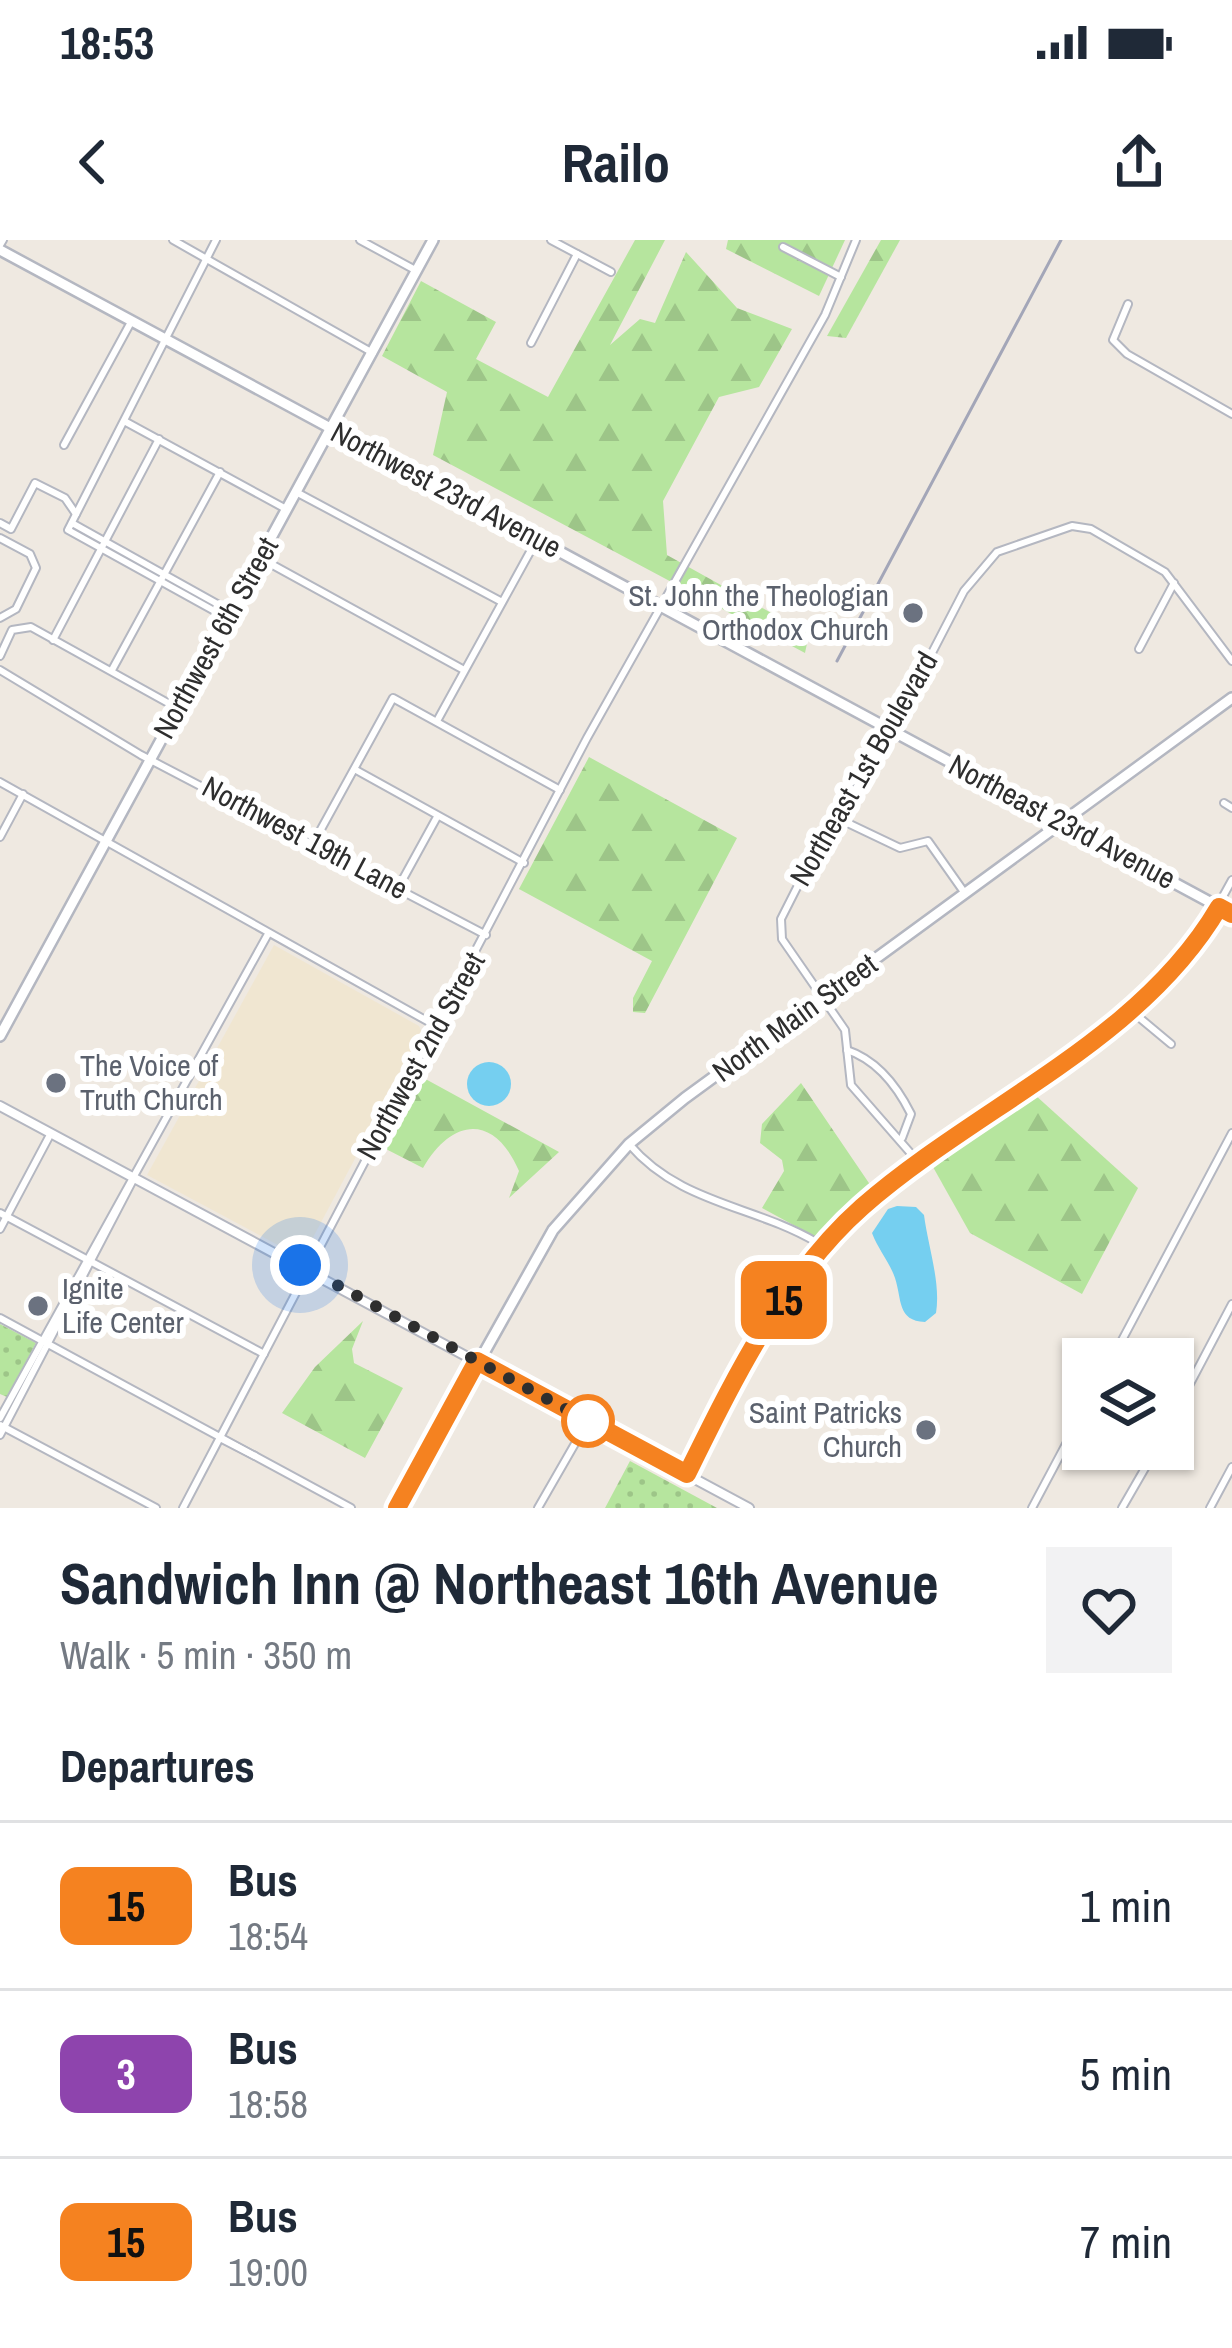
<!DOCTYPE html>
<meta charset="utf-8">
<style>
:root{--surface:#fff;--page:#f2f2f3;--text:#1f2937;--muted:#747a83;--line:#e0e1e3}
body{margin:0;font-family:"Archivo Narrow",sans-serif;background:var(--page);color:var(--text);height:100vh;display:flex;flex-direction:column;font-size:45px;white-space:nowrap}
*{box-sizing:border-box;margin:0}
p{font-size:39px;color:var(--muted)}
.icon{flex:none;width:66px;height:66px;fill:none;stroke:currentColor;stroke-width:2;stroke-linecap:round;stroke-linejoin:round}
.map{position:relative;height:1268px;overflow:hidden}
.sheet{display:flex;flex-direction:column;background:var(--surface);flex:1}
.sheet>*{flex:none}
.badge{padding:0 24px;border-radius:18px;font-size:42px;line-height:78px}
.buttons{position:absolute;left:1062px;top:1098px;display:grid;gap:24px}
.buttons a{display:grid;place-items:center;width:132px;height:132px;border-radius:0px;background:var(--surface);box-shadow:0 3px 9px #0004;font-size:60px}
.you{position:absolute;width:60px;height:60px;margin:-30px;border:9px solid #fff;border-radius:50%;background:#1a73e8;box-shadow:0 0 0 18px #1a73e833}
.map>.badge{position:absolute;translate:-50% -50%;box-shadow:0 0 0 6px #fff}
h2{padding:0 60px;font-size:45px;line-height:108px}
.round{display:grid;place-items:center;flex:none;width:126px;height:126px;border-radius:0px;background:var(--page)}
.headline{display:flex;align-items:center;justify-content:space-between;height:204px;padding:0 60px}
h1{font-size:57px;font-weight:700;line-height:90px}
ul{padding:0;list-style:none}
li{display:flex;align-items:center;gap:36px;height:168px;padding:0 60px;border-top:3px solid var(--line)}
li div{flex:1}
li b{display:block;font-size:45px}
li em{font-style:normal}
li .badge{min-width:132px;font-weight:700;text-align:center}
.status{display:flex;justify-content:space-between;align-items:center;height:84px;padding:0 60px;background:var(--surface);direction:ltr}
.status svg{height:33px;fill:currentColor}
header{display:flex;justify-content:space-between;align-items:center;height:156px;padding:0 60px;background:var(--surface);font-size:54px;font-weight:700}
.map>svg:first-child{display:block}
.education{fill:#f0e6d1}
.grass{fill:url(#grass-dots)}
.forest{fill:url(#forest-firs)}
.water{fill:#75cff0}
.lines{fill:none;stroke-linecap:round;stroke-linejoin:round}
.minor-casing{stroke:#b4b7c1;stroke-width:10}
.tertiary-casing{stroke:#b4b7c1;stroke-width:12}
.secondary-casing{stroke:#b4b7c1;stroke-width:14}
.minor{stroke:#fff;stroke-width:6}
.tertiary{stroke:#fff;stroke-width:8}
.secondary{stroke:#fff;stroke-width:9}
.rail{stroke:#a3a6b8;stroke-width:3}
.line-casing{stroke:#fff;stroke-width:27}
.line{stroke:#f58220;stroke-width:18}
.walk{stroke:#2e2e2e;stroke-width:12;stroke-dasharray:0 21.6}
.worship-dot{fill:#6b7280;stroke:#fff;stroke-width:4.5}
.stop-dot{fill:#fff;stroke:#f58220;stroke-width:6}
.labels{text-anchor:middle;stroke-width:12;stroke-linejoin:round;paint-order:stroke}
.street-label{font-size:30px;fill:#2e2e2e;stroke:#fff}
.worship-label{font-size:30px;fill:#5b616d;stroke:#fff;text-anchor:end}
</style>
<div class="status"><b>18:53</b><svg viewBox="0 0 49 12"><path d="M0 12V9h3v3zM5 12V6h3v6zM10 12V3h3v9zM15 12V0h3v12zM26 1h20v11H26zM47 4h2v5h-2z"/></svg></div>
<header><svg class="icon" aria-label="back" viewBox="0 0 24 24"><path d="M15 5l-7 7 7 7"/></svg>Railo<svg class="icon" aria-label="share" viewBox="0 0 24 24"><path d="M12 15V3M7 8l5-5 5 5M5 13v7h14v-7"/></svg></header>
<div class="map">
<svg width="1232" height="1268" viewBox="0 0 1232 1268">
<defs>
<pattern id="grass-dots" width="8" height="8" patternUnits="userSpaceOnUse" patternTransform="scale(3)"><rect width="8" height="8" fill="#b6e59e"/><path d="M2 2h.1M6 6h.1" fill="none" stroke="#9dc588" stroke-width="1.8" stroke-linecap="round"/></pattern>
<pattern id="forest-firs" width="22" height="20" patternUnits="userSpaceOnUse" patternTransform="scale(3)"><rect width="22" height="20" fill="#b6e59e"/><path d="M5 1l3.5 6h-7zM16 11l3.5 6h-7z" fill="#9dc588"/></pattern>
</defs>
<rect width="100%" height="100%" fill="#efe9e1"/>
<path class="education" d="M274 705 419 786 422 793 302 1018 147 935Z"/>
<g class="grass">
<path d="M0 1084 36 1103 7 1157 0 1154Z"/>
<path d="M630 1221 717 1268H605Z"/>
</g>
<g class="forest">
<path d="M635 0H665L610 105 640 79 655 83 686 12 737 68 792 89 759 147 719 157 663 261 667 315 809 394 805 413 433 215 447 152 382 116 421 41 496 82 476 119 548 157Z"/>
<path d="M728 0H845L819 56 726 9Z"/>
<path d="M881 0H900L846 98 827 96Z"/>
<path d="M589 517 737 598 645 773 633 772V758L652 721 519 649Z"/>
<path d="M420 836 559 912 509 958 519 931C494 873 452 878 423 928L382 907Z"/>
<path d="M801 843 873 949 821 1000 762 968 784 931 782 920 760 903 762 884Z"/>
<path d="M1034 854 1138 948 1082 1054 970 993 933 927Z"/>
<path d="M363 1081 352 1109 354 1123 403 1148 365 1218 282 1173 315 1127Z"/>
</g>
<g class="water">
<circle cx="489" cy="844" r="22"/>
<path d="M897 966 916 967 924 975C928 1006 941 1043 936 1073L925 1082C897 1081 902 1059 895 1038 890 1023 878 1009 872 993L888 969Z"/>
</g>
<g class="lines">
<defs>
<g id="minor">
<path d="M173 0 373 113"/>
<path d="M216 0 68 290 227 378"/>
<path d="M360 0 417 31"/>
<path d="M551 0 611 32"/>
<path d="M0 5 3 0"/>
<path d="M783 7 841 37"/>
<path d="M1128 64 1113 100 1127 114 1232 174"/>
<path d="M531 103 577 14"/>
<path d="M126 182 286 269"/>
<path d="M64 205 131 82"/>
<path d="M296 252 502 362"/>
<path d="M0 283 11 289 35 243 65 258 76 274"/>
<path d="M72 283 230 371"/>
<path d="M0 298 30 314 36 328 16 369 0 378"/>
<path d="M260 318 464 430"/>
<path d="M53 400 159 199"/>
<path d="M1139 409 1174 343"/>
<path d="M0 416 12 390 31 387 177 468"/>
<path d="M0 430 141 515 486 695"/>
<path d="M112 430 220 232"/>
<path d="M437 481 536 301"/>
<path d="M356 530 524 623"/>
<path d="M0 542 436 786"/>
<path d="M1224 563 1232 568"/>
<path d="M835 577 900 608 928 601 964 652"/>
<path d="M0 597 23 554"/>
<path d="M314 602 393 458 560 550"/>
<path d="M398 648 437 577"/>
<path d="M1129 769 1171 804"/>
<path d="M847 810C877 820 897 846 911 874L902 898"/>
<path d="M629 904C680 964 753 965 816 1002"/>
<path d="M920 924 851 845 845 790 782 699 781 679 828 586 877 519 964 351 997 312 1072 286 1091 289 1165 332 1232 421"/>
<path d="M0 973 264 1114"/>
<path d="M0 989 51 893"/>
<path d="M0 1078 351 1268"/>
<path d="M1112 1119 1232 893"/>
<path d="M1173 1176 1232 1064"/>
<path d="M0 1178 268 694"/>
<path d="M0 1185 156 1268"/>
<path d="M0 1195 134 938"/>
<path d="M222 1199 255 1216"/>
<path d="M687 1235 785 1059 838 990 1166 738 1194 709 1232 640"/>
<path d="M183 1268 587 498 825 75 856 0"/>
<path d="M538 1268 588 1181"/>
<path d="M1032 1268 1083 1172"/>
<path d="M1122 1268 1156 1209"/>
<path d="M1210 1268 1232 1227"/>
</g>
<path id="tertiary" d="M0 866 749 1268"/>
<g id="secondary">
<path d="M0 10 1232 674"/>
<path d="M0 796 433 0"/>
<path d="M397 1268 553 990 629 904 685 858 1232 458"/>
</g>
</defs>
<use href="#minor" class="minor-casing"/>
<use href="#tertiary" class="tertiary-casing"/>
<use href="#secondary" class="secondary-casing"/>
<use href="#minor" class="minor"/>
<use href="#tertiary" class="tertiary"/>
<use href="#secondary" class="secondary"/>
<path class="rail" d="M837 421 1061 0"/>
</g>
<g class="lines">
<defs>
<path id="line" d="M397 1268 477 1121 687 1234C733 1141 783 1037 862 967 977 866 1140 802 1219 667L1232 674"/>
</defs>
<use href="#line" class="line-casing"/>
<use href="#line" class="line"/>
<path class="walk" d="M300 1025 588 1181"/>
</g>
<g class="worship-dot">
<circle cx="913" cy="373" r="12"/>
<circle cx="56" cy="843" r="12"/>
<circle cx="38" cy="1066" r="12"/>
<circle cx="926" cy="1190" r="12"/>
</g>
<circle class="stop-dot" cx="588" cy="1181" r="24"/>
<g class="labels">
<g class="street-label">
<text transform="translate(446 250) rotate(28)" y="10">Northwest 23rd Avenue</text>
<text transform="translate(216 398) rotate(-61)" y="10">Northwest 6th Street</text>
<text transform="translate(864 529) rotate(-60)" y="10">Northeast 1st Boulevard</text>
<text transform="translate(1062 582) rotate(28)" y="10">Northeast 23rd Avenue</text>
<text transform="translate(305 598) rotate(28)" y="10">Northwest 19th Lane</text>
<text transform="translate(795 778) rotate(-36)" y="10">North Main Street</text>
<text transform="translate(421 816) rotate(-61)" y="10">Northwest 2nd Street</text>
</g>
<g class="worship-label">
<text x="889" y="366">St. John the Theologian<tspan x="889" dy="34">Orthodox Church</tspan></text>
<text x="80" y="836" text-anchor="start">The Voice of<tspan x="80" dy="34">Truth Church</tspan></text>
<text x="62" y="1059" text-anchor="start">Ignite<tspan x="62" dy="34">Life Center</tspan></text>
<text x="902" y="1183">Saint Patricks<tspan x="902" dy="34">Church</tspan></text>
</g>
</g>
</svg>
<div class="buttons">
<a><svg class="icon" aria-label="layers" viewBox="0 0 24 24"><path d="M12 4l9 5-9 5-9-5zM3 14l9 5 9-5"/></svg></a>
</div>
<div class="you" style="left:300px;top:1025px"></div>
<b class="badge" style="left:784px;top:1060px;background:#f58220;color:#111">15</b>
</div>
<section class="sheet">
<div class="headline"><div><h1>Sandwich Inn @ Northeast 16th Avenue</h1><p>Walk · 5 min · 350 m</p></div><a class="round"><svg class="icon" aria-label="heart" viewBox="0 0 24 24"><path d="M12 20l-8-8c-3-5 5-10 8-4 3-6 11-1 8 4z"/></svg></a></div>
<h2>Departures</h2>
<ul>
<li><span class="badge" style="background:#f58220;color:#111">15</span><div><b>Bus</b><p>18:54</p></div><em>1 min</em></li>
<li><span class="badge" style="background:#8e44ad;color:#fff">3</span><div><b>Bus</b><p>18:58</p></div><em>5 min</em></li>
<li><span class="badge" style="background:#f58220;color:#111">15</span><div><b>Bus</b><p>19:00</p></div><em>7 min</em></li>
</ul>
</section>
